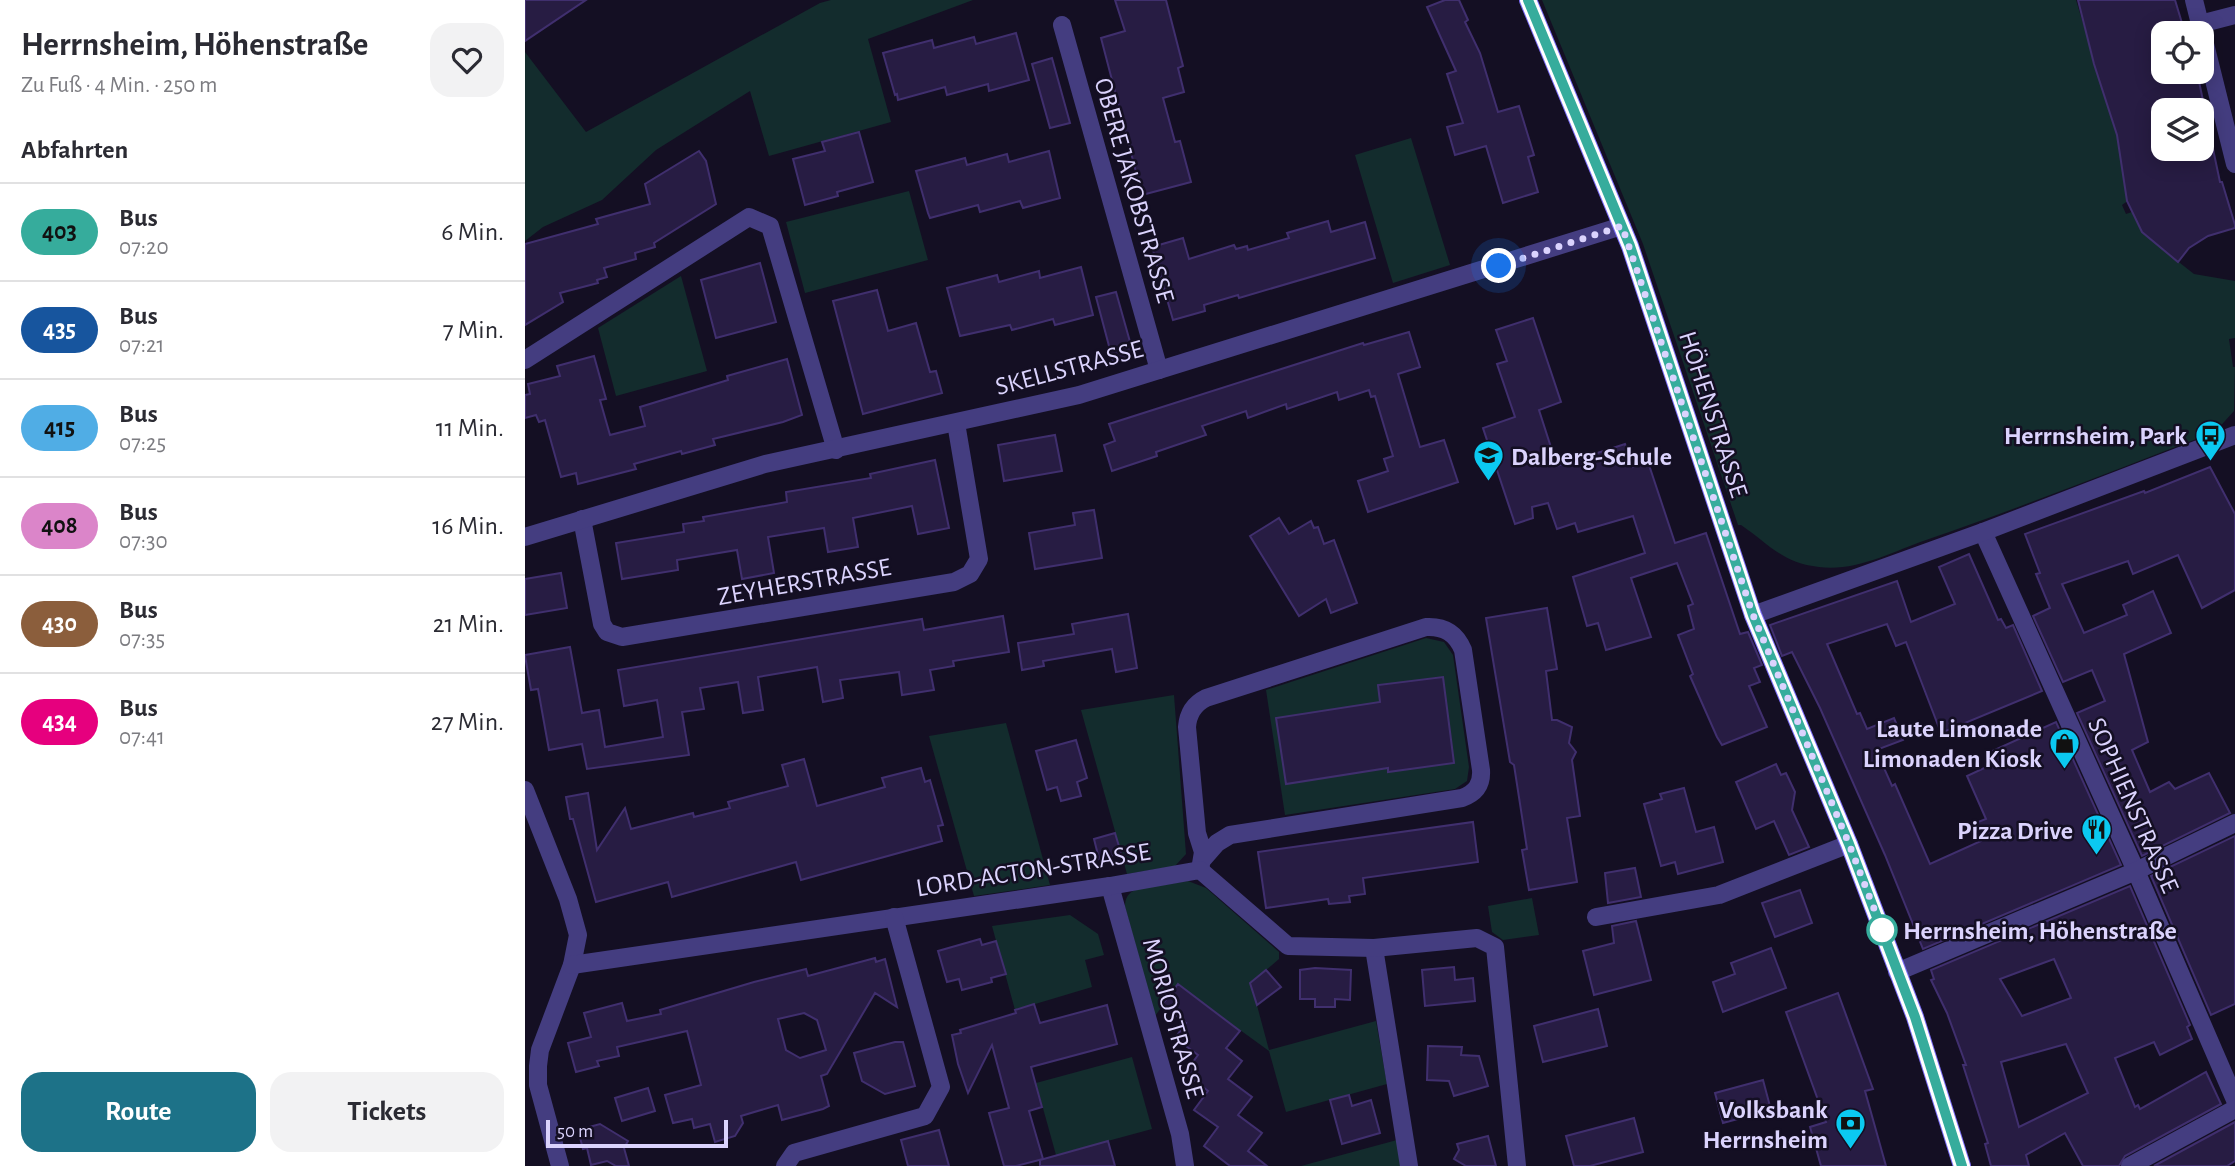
<!DOCTYPE html>
<html lang="de">
<meta charset="utf-8">
<style>
:root{--surface:#fff;--page:#f2f2f3;--text:#2b2b33;--muted:#7c7c81;--line:#e1e1e2;--accent:#1d7288}
body{margin:0;font-family:"Alegreya Sans",sans-serif;background:var(--page);color:var(--text);height:100vh;display:flex;flex-direction:column;font-size:26px;white-space:nowrap}
*{box-sizing:border-box;margin:0}
p{font-size:23px;color:var(--muted)}
.icon{flex:none;width:38px;height:38px;fill:none;stroke:currentColor;stroke-width:2;stroke-linecap:round;stroke-linejoin:round}
.map{position:relative;flex:1;overflow:hidden}
.panel{display:flex;flex-direction:column;background:var(--surface);width:525px}
.panel>*{flex:none}
.badge{padding:0 14px;border-radius:23px;font-size:24px;line-height:46px}
.buttons{position:absolute;left:1626px;top:21px;display:grid;gap:14px}
.buttons a{display:grid;place-items:center;width:63px;height:63px;border-radius:14px;background:var(--surface);box-shadow:0 4px 18px #0003;font-size:35px}
.scale{position:absolute;left:21px;bottom:18px;width:182px;box-sizing:border-box;padding-left:7px;border:4px solid #dbd3fd;border-top:0;font-size:19px;line-height:24px;white-space:nowrap;color:#dbd3fd;-webkit-text-stroke:5px #140f23;paint-order:stroke}
.you{position:absolute;width:35px;height:35px;margin:-18px;border:5px solid #fff;border-radius:50%;background:#1a73e8;box-shadow:0 0 0 10px #1a73e833}
.map>.badge{position:absolute;translate:-50% -50%;box-shadow:0 0 0 4px #fff}
h2{padding:0 21px;font-size:26px;line-height:63px}
.round{display:grid;place-items:center;flex:none;width:74px;height:74px;border-radius:21px;background:var(--page)}
.head{display:flex;align-items:center;justify-content:space-between;height:119px;padding:0 21px}
h1{font-size:33px;font-weight:700;line-height:52px}
.primary-button{display:flex;gap:14px;margin-top:auto;padding:14px 21px}
.primary-button a{flex:1;height:80px;border-radius:21px;background:var(--accent);color:#fff;font-size:28px;font-weight:700;line-height:80px;text-align:center}
.primary-button a+a{background:var(--page);color:var(--text)}
ul{padding:0;list-style:none}
li{display:flex;align-items:center;gap:21px;height:98px;padding:0 21px;border-top:2px solid var(--line)}
li div{flex:1}
li b{display:block;font-size:26px}
li em{font-style:normal}
li .badge{min-width:77px;font-weight:700;text-align:center}
main{display:flex;flex:1;min-height:0}
.map>svg:first-child{display:block}
.green{fill:#132c2d}
.building{fill:#271c43;stroke:#402f6e;stroke-width:2;fill-rule:evenodd}
.lines{fill:none;stroke-linecap:round;stroke-linejoin:round}
.minor{stroke:#443d80;stroke-width:18}
.tertiary{stroke:#443d80;stroke-width:18}
.secondary{stroke:#7d6ff8;stroke-width:18}
.line-casing{stroke:#fff;stroke-width:16}
.line{stroke:#36ac9c;stroke-width:10}
.walk{stroke:#dbd3fd;stroke-width:7;stroke-dasharray:0 12.6}
.stop-dot{fill:#fff;stroke:#36ac9c;stroke-width:3.5}
.labels{text-anchor:middle;stroke-width:5;stroke-linejoin:round;paint-order:stroke}
.street-label{font-size:26px;fill:#dbd3fd;stroke:#140f23}
.poi-label{font-size:26px;font-weight:bold;fill:#dbd3fd;stroke:#140f23;text-anchor:end}
.stop-label{font-size:26px;font-weight:bold;fill:#dbd3fd;stroke:#140f23;text-anchor:start}
</style>
<main>
<section class="panel">
<div class="head"><div><h1>Herrnsheim, Höhenstraße</h1><p>Zu Fuß · 4 Min. · 250 m</p></div><a class="round"><svg class="icon" aria-label="heart" viewBox="0 0 24 24"><path d="M12 20l-8-8c-3-5 5-10 8-4 3-6 11-1 8 4z"/></svg></a></div>
<h2>Abfahrten</h2>
<ul>
<li><span class="badge" style="background:#36ac9c;color:#111">403</span><div><b>Bus</b><p>07:20</p></div><em>6 Min.</em></li>
<li><span class="badge" style="background:#17559e;color:#fff">435</span><div><b>Bus</b><p>07:21</p></div><em>7 Min.</em></li>
<li><span class="badge" style="background:#50ade5;color:#111">415</span><div><b>Bus</b><p>07:25</p></div><em>11 Min.</em></li>
<li><span class="badge" style="background:#db85c9;color:#111">408</span><div><b>Bus</b><p>07:30</p></div><em>16 Min.</em></li>
<li><span class="badge" style="background:#8b5e3c;color:#fff">430</span><div><b>Bus</b><p>07:35</p></div><em>21 Min.</em></li>
<li><span class="badge" style="background:#e6007e;color:#fff">434</span><div><b>Bus</b><p>07:41</p></div><em>27 Min.</em></li>
</ul>
<div class="primary-button"><a>Route</a><a>Tickets</a></div>
</section>
<div class="map">
<svg width="1710" height="1166" viewBox="0 0 1710 1166">
<rect width="100%" height="100%" fill="#140f23"/>
<g class="green">
<path d="M306 0H448L343 39 366 122 244 156 225 91 131 150 77 200 18 227 0 241V52L61 132 295 3Z"/>
<path d="M1017 0H1551L1596 150 1604 200 1597 205 1601 214 1607 212 1617 233 1669 274 1710 281V338L1704 339 1708 367H1710L1709 411 1690 432C1594 468 1498 507 1401 540 1367 552 1330 572 1294 567 1257 563 1244 544 1216 525H1213L1118 244Z"/>
<path d="M886 138 925 265 868 283 830 155Z"/>
<path d="M384 191 403 260 280 293 261 222Z"/>
<path d="M156 276 182 371 91 396 73 328Z"/>
<path d="M901 638 919 642 928 655 944 767 942 781 930 789 760 815 741 690Z"/>
<path d="M649 695 661 854 650 866 602 874 556 710Z"/>
<path d="M481 723 525 885 449 896 404 736Z"/>
<path d="M663 881 681 888 754 952V959L726 983 744 1050 851 1021 862 1084 761 1112 744 1051 653 985 630 1016 600 907C600 898 603 892 613 889Z"/>
<path d="M1007 898 1014 935 978 940 967 932 963 906Z"/>
<path d="M545 915 573 934 579 955 560 960 567 987 490 1010 467 926Z"/>
<path d="M607 1057 627 1129 531 1155 511 1083Z"/>
<path d="M872 1140 876 1166H776Z"/>
</g>
<g class="building">
<path d="M0 0H61L0 41Z"/>
<path d="M590 0H641L658 66 653 68 659 92 638 98 650 142 655 141 666 182 617 195 576 38 600 31Z"/>
<path d="M920 0H934L943 20 940 22 955 53 973 112 994 106 1009 155 1003 157 1013 192 978 203 961 146 930 155 922 127 938 123 922 74 931 71 902 7Z"/>
<path d="M1553 0H1650L1660 33H1638V72H1672L1680 110H1638V149H1688L1695 182H1697L1710 225V228L1683 236 1664 248 1653 262 1617 232 1602 201 1592 135 1569 64Z"/>
<path d="M491 33 504 80 464 91 463 84 422 95 420 87 373 100 372 94 370 95 358 53 407 40 409 48 449 37 451 44Z"/>
<path d="M527 58 545 123 525 128 507 64Z"/>
<path d="M334 132 348 182 312 192 313 196 280 205 268 159 300 151 297 142Z"/>
<path d="M174 151 181 161 191 204 129 243 130 247 110 253 111 259 79 268 82 277 72 280 73 283 35 293 38 302 0 325V244L73 224 71 219 125 204 120 184Z"/>
<path d="M524 151 535 198 498 208 495 201 455 212 453 205 405 218 403 213 391 171 440 158 442 165 482 154 484 162Z"/>
<path d="M803 221 806 232 840 222 850 258 714 298 713 295 679 305 680 311 648 320 627 247 658 238 664 259 709 245 711 249 722 246 723 250 764 238 762 233Z"/>
<path d="M235 263 251 322 191 338 176 280Z"/>
<path d="M556 267 568 315 530 325 528 319 487 330 485 325 435 336 422 288 472 275 474 282 514 271 515 278Z"/>
<path d="M352 290 363 331 391 323 405 372 411 371 417 393 338 414 308 301Z"/>
<path d="M591 292 609 356 588 361 571 297Z"/>
<path d="M1008 318 1036 402 1014 410 1032 466 1100 444 1108 467 1123 462 1150 543 1181 533 1215 634 1223 632 1237 665 1229 668 1235 682 1224 686 1242 727 1197 745 1192 737 1165 676 1168 674 1153 635 1169 629 1163 606 1168 604 1152 563 1106 578 1126 637 1081 650 1073 623 1062 626 1048 577 1120 553 1108 516 1053 532 1050 523 1032 529 1023 503 1007 507 1008 518 990 524 958 428 990 417 972 364 982 361 971 330Z"/>
<path d="M884 332 895 367 873 374 895 447 919 440 933 482 843 512 833 481 863 471 859 459 868 456 850 396 846 397 844 390 814 400 812 392 762 409 761 404 723 418 721 411 677 426 681 435 631 452 632 456 587 471 579 445 590 441 584 424 838 343 839 345Z"/>
<path d="M69 356 81 399 75 400 85 435 120 426 115 407 203 380 202 376 262 359 277 415 258 422 188 439 190 445 157 454 156 451 109 464 111 469 53 484 51 473 36 477 20 420 14 422 11 415 0 418V395L5 394 3 384 35 376 32 366Z"/>
<path d="M530 435 537 471 479 481 473 445Z"/>
<path d="M410 460 424 528 393 534 387 506 328 518 333 547 303 552 299 528 243 537 249 573 217 579 212 550 152 560 153 570 97 579 91 543 159 532 158 524 179 521 178 517 262 502 261 492 346 478 345 474Z"/>
<path d="M1685 467 1710 514V590L1677 608 1653 555 1608 574 1603 561 1537 584 1559 633 1602 615 1598 605 1628 591 1646 633 1599 654 1623 742 1607 750 1625 792 1644 782 1650 789 1684 773 1705 813 1617 856 1552 713 1580 701 1567 670 1538 682 1508 616 1525 608 1511 574 1515 573 1500 534 1619 491 1620 493Z"/>
<path d="M569 510 577 558 510 569 504 533 550 525 548 513Z"/>
<path d="M754 518 764 534 786 521 789 528 793 527 799 544 809 540 832 603 806 613 801 599 774 616 725 536Z"/>
<path d="M1444 554 1473 620 1476 619 1481 628 1488 625 1517 691 1416 733 1381 642 1371 646 1362 624 1302 644 1332 714 1335 713 1342 729 1369 718 1378 740 1351 750 1367 786 1370 784 1405 864 1456 841 1448 824 1461 819 1442 776 1468 764 1463 753 1531 722 1596 865 1398 949 1360 855 1295 708 1267 652 1257 656 1245 625 1372 581 1386 622 1430 604 1414 567Z"/>
<path d="M36 573 42 608 0 615V579Z"/>
<path d="M1022 608 1032 669 1021 671 1027 720H1032L1047 727 1044 743 1051 752 1047 760 1055 816 1042 818 1052 882 1004 890 997 850 1002 849 989 765 985 762 961 618Z"/>
<path d="M603 614 612 668 591 672 587 649 518 661 519 666 497 670 493 643 549 634 547 624Z"/>
<path d="M478 616 484 652 428 661 429 666 405 670 409 690 377 695 374 672 315 680 318 698 298 702 292 667 233 677 238 710 218 713 213 682 175 688 179 709 157 712 164 755 62 769 57 744 24 750 13 689 6 690 0 656V655L45 647 57 713 74 710 80 747 138 737 132 700 99 706 93 670 397 619 399 630Z"/>
<path d="M918 677 929 763 863 772V768L761 784 751 718 855 702 853 685Z"/>
<path d="M551 740 562 778 552 782 556 796 536 801 532 787 522 790 511 751Z"/>
<path d="M279 759 292 806 360 787 357 778 396 768 400 782 405 780 413 808 418 825 413 826 417 841 276 880 271 862 147 897 143 882 71 902 48 819H45L41 797 63 793 72 850 100 808 106 829 168 813 169 817 205 808 203 802 263 786 257 765Z"/>
<path d="M1251 764 1256 775 1261 773 1270 792 1267 810 1284 847 1264 855 1249 821 1231 829 1211 782Z"/>
<path d="M1159 788 1171 832 1189 827 1198 862 1153 874 1150 862 1136 866 1119 804 1137 799 1135 794Z"/>
<path d="M948 822 953 862 838 878 840 894 824 896 825 902 804 904 803 899 741 908 733 852Z"/>
<path d="M590 833 596 853 574 859 569 839Z"/>
<path d="M1710 836V1004L1686 1015 1626 876Z"/>
<path d="M1110 868 1116 897 1083 903 1080 873Z"/>
<path d="M1605 886 1665 1025 1662 1027 1667 1039 1635 1055 1629 1042 1590 1058 1610 1107 1613 1105 1615 1109 1681 1072 1696 1104 1600 1156 1594 1166H1558L1540 1133 1501 1155 1504 1166H1466L1460 1144 1463 1143 1438 1065H1441L1422 1013 1406 980 1409 979 1406 970ZM1529 959 1546 998 1497 1016 1475 979ZM1541 1044 1563 1093 1494 1127 1476 1062Z"/>
<path d="M1275 890 1287 923 1250 937 1237 903Z"/>
<path d="M1111 921 1126 980 1069 995 1058 951 1089 943 1087 926Z"/>
<path d="M455 939 457 945 471 941 481 974 466 978 467 982 437 990 434 979 422 982 413 951Z"/>
<path d="M1246 948 1261 988 1198 1012 1188 982 1210 974 1206 963Z"/>
<path d="M350 958 351 962 360 959 372 1007 350 993 302 1074 296 1076 304 1106 298 1109 257 1120 253 1105 216 1116 218 1123 210 1136 190 1142 185 1124 169 1128 167 1119 148 1123 140 1095 176 1085 162 1031 92 1047 94 1056 72 1061 74 1066 51 1072 43 1043 66 1037 59 1013 97 1003 102 1021 136 1014 135 1010 229 982 281 969 283 976ZM279 1013 292 1020 301 1050 275 1058 261 1050 253 1019Z"/>
<path d="M929 967 930 980 948 978 950 1001 900 1006 897 970Z"/>
<path d="M790 968 826 970 825 1000 810 999V1007H790V999H775V970Z"/>
<path d="M741 970 756 987 732 1005 725 983Z"/>
<path d="M653 984 715 1031 701 1048 717 1061 703 1079 727 1097 713 1115 737 1133 723 1151 742 1166H705L679 1146 693 1127 669 1110 683 1091 660 1073 673 1055 650 1038 661 1023 637 1005Z"/>
<path d="M1313 993 1348 1089 1340 1091 1361 1166H1296L1285 1127 1301 1122 1261 1012Z"/>
<path d="M509 1004 515 1023 582 1005 592 1044 506 1067 517 1107 504 1111 518 1159 491 1166H479L464 1113 484 1108 467 1045 443 1093 433 1064 427 1035 436 1033 435 1030 491 1013 490 1010Z"/>
<path d="M1073 1009 1082 1046 1018 1062 1009 1026Z"/>
<path d="M370 1042H378L390 1086 360 1094 337 1081 329 1053Z"/>
<path d="M903 1046 937 1047 936 1055 954 1056 963 1086 929 1096 924 1081 902 1080Z"/>
<path d="M1238 1080 1246 1110 1198 1123 1190 1093Z"/>
<path d="M123 1088 130 1111 97 1121 90 1098Z"/>
<path d="M824 1095 827 1106 846 1100 855 1133 817 1144 805 1100Z"/>
<path d="M1109 1118 1118 1152 1065 1166H1049L1041 1136Z"/>
<path d="M1710 1122V1161L1702 1166H1629Z"/>
<path d="M75 1124 103 1141 99 1148 104 1166H91L82 1161 66 1165 62 1148 58 1149 53 1130Z"/>
<path d="M414 1130 424 1166H383L376 1140Z"/>
<path d="M963 1136 971 1166H941L929 1159 934 1150 932 1144Z"/>
<path d="M583 1141 590 1166H515V1160Z"/>
</g>
<g class="lines">
<g class="minor">
<path d="M1675 24 1710 15"/>
<path d="M537 25 634 370"/>
<path d="M0 360 224 217 245 226 311 450"/>
<path d="M57 519 77 624 82 632 97 637 429 582 445 574 454 559 431 423"/>
<path d="M1458 532 1611 871 1710 1100"/>
<path d="M0 537 240 464 554 395 1097 226"/>
<path d="M1228 615 1458 532 1710 435"/>
<path d="M0 790 43 899 53 935 47 965 15 1050 13 1066V1085L35 1166"/>
<path d="M675 870 678 852 672 833 662 727C663 713 669 704 681 698L901 627C919 626 931 633 938 650L956 770C957 784 951 793 937 798L705 835 692 843 678 859"/>
<path d="M585 886 655 1134 660 1166"/>
<path d="M1071 917 1194 895 1324 844"/>
<path d="M849 948 884 1166"/>
<path d="M47 965 585 886 675 870 763 946 849 948 952 938 970 947 992 1166"/>
<path d="M1372 972 1611 871 1710 823"/>
<path d="M260 1166 269 1153 400 1116 416 1087 369 917"/>
<path d="M1605 1166 1710 1109"/>
</g>
<path class="tertiary" d="M1669 0 1710 164"/>
<path class="secondary" d="M1003 0 1105 246 1228 615 1324 844 1390 1017 1437 1166"/>
</g>
<g class="lines">
<defs>
<path id="line" d="M1003 0 1105 246 1228 615 1324 844 1390 1017 1437 1166"/>
</defs>
<use href="#line" class="line-casing"/>
<use href="#line" class="line"/>
<path class="walk" d="M974 266 1097 226 1228 615 1324 844 1360 937 1357 930"/>
</g>
<defs>
<symbol id="bus-pin" viewBox="-11 -11 22 30"><path d="M0 17L-7.5 6A9.5 9.5 0 1 1 7.5 6Z" fill="#0bc9f1" stroke="#140f23"/><path d="M-5-6H5V4H4V6H2V4H-2V6H-4V4H-5ZM-3.5-4V0h7V-4ZM-3.5 1.2v1.5H-2V1.2ZM2 1.2v1.5H3.5V1.2Z" fill="#111"/></symbol>
<symbol id="school-pin" viewBox="-11 -11 22 30"><path d="M0 17L-7.5 6A9.5 9.5 0 1 1 7.5 6Z" fill="#0bc9f1" stroke="#140f23"/><path d="M0-5L7-2L0 1L-7-2ZM-4 1L0 2.5L4 1V4Q0 6-4 4Z" fill="#111"/></symbol>
<symbol id="shop-pin" viewBox="-11 -11 22 30"><path d="M0 17L-7.5 6A9.5 9.5 0 1 1 7.5 6Z" fill="#0bc9f1" stroke="#140f23"/><path d="M-5-2.5h2.3a2.7 3.5 0 0 1 5.4 0H5L5.5 6h-11ZM-1.5-2.5h3a1.5 2.3 0 0 0-3 0Z" fill="#111"/></symbol>
<symbol id="restaurant-pin" viewBox="-11 -11 22 30"><path d="M0 17L-7.5 6A9.5 9.5 0 1 1 7.5 6Z" fill="#0bc9f1" stroke="#140f23"/><path d="M-5-6h1v4h1v-4h1v4h1v-4h1v5L-1.5 .5V6h-2V.5L-5-1ZM5-6V6H3V1.5H1.5Q1.5-4 5-6Z" fill="#111"/></symbol>
<symbol id="bank-pin" viewBox="-11 -11 22 30"><path d="M0 17L-7.5 6A9.5 9.5 0 1 1 7.5 6Z" fill="#0bc9f1" stroke="#140f23"/><path d="M-6-4H6V4H-6ZM0-2.3a2.3 2.3 0 1 0 0 4.6a2.3 2.3 0 1 0 0-4.6Z" fill="#111"/></symbol>
</defs>
<g fill-rule="evenodd">
<use href="#bus-pin" x="1668" y="418" width="35" height="47"/>
<use href="#school-pin" x="946" y="438" width="35" height="47"/>
<use href="#shop-pin" x="1522" y="726" width="35" height="47"/>
<use href="#restaurant-pin" x="1554" y="812" width="35" height="47"/>
<use href="#bank-pin" x="1308" y="1106" width="35" height="47"/>
</g>
<circle class="stop-dot" cx="1357" cy="930" r="14"/>
<g class="labels">
<g class="street-label">
<text transform="translate(610 190) rotate(74)" y="9">OBERE JAKOBSTRASSE</text>
<text transform="translate(544 367) rotate(-15)" y="9">SKELLSTRASSE</text>
<text transform="translate(1189 414) rotate(72)" y="9">HÖHENSTRASSE</text>
<text transform="translate(279 581) rotate(-10)" y="9">ZEYHERSTRASSE</text>
<text transform="translate(1609 805) rotate(66)" y="9">SOPHIENSTRASSE</text>
<text transform="translate(508 869) rotate(-9)" y="9">LORD-ACTON-STRASSE</text>
<text transform="translate(649 1018) rotate(74)" y="9">MORIOSTRASSE</text>
</g>
<g class="poi-label">
<text x="1662" y="444">Herrnsheim, Park</text>
<text x="986" y="465" text-anchor="start">Dalberg-Schule</text>
<text x="1517" y="737">Laute Limonade<tspan x="1517" dy="30">Limonaden Kiosk</tspan></text>
<text x="1548" y="839">Pizza Drive</text>
<text x="1303" y="1118">Volksbank<tspan x="1303" dy="30">Herrnsheim</tspan></text>
</g>
<g class="stop-label">
<text x="1378" y="939">Herrnsheim, Höhenstraße</text>
</g>
</g>
</svg>
<div class="buttons">
<a><svg class="icon" aria-label="locate" viewBox="0 0 24 24"><circle cx="12" cy="12" r="6"/><path d="M12 2v4M12 18v4M2 12h4M18 12h4"/></svg></a>
<a><svg class="icon" aria-label="layers" viewBox="0 0 24 24"><path d="M12 4l9 5-9 5-9-5zM3 14l9 5 9-5"/></svg></a>
</div>
<div class="scale">50 m</div>
<div class="you" style="left:974px;top:266px"></div>
</div>
</main>
